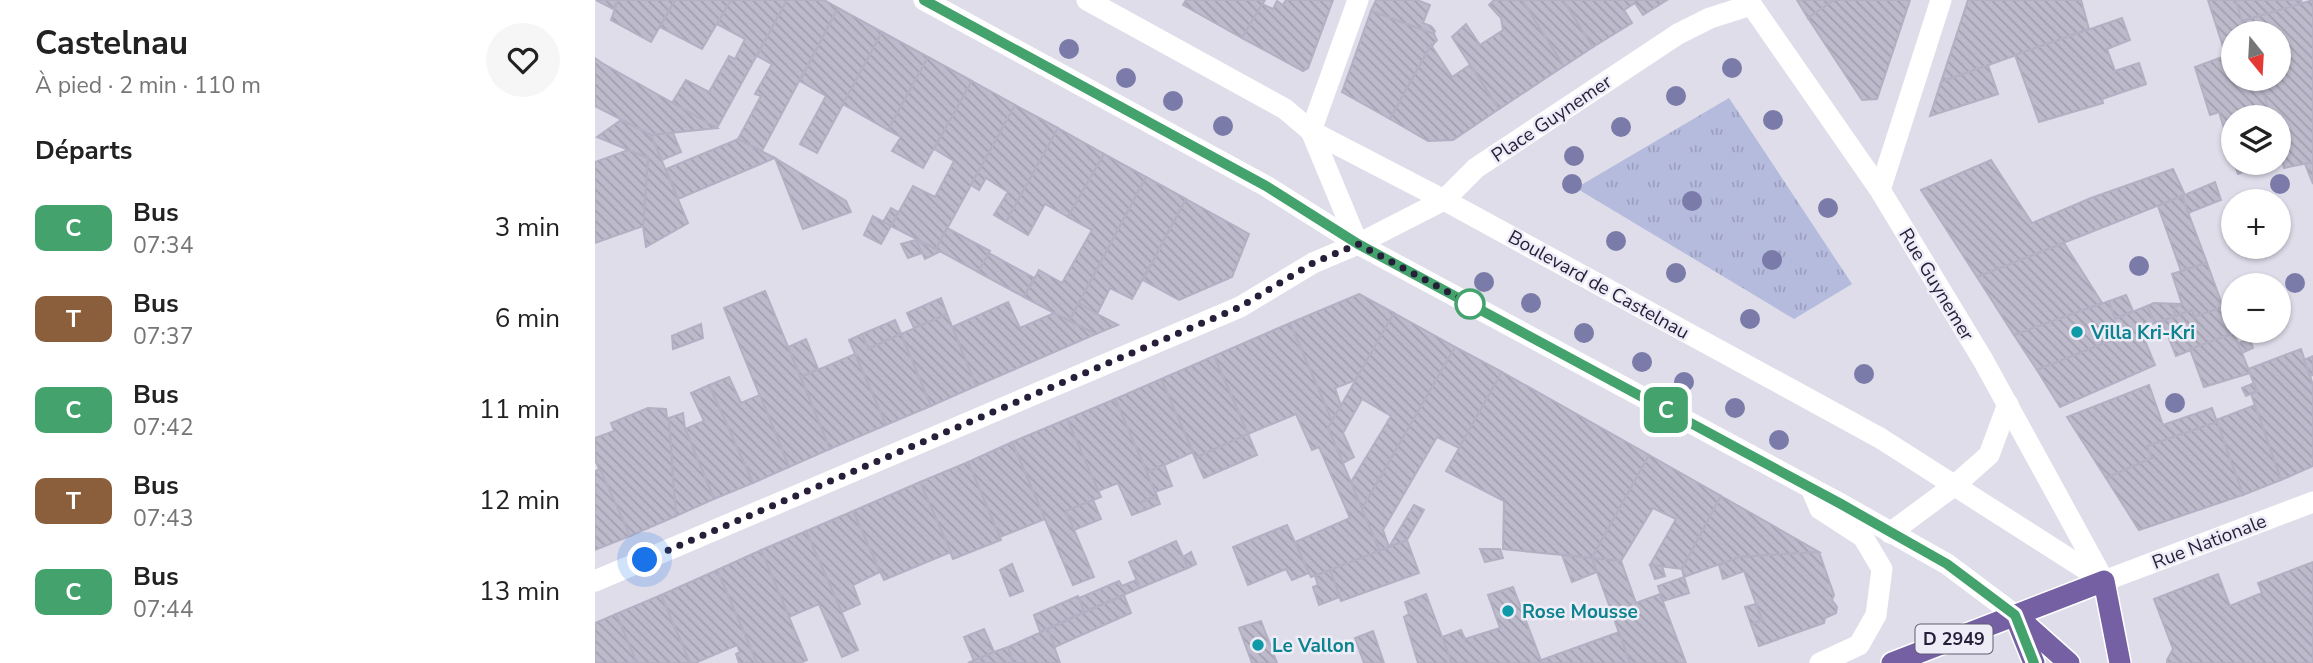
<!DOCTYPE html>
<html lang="fr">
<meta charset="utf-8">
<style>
:root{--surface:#fff;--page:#f6f6f6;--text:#222;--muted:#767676}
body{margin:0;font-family:"Nunito Sans",sans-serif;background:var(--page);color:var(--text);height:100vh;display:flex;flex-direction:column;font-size:26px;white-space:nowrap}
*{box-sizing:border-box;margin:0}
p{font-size:23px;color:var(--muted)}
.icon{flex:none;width:38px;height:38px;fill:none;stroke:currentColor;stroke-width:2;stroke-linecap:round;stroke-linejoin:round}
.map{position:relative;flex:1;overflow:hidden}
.details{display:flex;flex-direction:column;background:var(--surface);width:595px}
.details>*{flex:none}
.badge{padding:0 14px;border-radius:10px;font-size:24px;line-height:46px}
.needle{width:46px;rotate:162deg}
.controls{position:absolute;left:1626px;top:21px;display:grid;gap:14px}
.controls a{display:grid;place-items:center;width:70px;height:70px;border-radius:50%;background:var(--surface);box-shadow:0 2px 5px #0004;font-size:35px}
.you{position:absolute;width:35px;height:35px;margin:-18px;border:5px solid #fff;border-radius:50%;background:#1a73e8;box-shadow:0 0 0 10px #1a73e833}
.map>.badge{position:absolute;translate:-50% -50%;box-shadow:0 0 0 4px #fff}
h2{padding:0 35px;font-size:26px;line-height:63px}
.round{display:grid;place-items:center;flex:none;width:74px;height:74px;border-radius:37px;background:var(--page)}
.head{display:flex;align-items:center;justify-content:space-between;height:119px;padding:0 35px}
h1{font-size:33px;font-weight:700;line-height:52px}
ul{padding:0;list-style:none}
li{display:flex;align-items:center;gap:21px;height:91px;padding:0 35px}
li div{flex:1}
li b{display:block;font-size:26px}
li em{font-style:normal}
li .badge{min-width:77px;font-weight:700;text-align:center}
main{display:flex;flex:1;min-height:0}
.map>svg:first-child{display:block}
.grass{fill:url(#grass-tufts)}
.building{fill:url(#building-back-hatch);stroke:#b3b0c4;stroke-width:2}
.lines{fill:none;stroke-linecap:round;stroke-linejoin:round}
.major-casing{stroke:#fff;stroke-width:24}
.minor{stroke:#fff;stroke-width:21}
.major{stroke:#7460a2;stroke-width:21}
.tree{fill:#7a7ba8}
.line-casing{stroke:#fff;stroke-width:16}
.line{stroke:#44a36d;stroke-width:10}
.walk{stroke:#271e3a;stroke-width:7;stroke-dasharray:0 12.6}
.stop-dot{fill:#fff;stroke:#44a36d;stroke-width:3.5}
.culture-dot{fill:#0f9aa8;stroke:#eeedf7;stroke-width:2.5}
.labels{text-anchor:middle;stroke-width:5;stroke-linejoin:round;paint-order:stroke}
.shield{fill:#eeedf7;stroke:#635c73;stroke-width:2}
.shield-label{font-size:18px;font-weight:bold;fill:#271e3a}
.street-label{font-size:19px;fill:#271e3a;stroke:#eeedf7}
.culture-label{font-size:19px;font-weight:bold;fill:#0d838f;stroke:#eeedf7;text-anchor:start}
</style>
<main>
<section class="details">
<div class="head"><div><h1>Castelnau</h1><p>À pied · 2 min · 110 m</p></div><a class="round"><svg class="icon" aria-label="heart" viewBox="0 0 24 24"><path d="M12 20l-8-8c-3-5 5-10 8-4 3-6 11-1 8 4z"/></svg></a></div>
<h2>Départs</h2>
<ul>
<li><span class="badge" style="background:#44a36d;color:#fff">C</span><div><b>Bus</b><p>07:34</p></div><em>3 min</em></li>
<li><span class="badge" style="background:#8b5e3c;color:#fff">T</span><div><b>Bus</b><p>07:37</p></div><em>6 min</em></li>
<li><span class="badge" style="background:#44a36d;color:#fff">C</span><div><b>Bus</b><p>07:42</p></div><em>11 min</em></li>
<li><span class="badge" style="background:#8b5e3c;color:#fff">T</span><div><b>Bus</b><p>07:43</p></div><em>12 min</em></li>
<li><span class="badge" style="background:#44a36d;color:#fff">C</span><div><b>Bus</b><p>07:44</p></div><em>13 min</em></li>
</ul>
</section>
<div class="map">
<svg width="1718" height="663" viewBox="0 0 1718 663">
<defs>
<pattern id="grass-tufts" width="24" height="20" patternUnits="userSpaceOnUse" patternTransform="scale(1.75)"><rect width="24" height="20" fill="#b5bbdd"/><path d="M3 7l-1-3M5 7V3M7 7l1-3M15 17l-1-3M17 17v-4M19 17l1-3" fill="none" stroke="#9ca0be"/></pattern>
<pattern id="building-back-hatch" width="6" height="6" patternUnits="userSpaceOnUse" patternTransform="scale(1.75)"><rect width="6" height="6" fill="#bcbacb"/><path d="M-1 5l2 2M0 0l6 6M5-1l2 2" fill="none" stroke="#a29faf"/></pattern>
</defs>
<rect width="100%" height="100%" fill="#dfddea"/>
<path class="grass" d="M1134 98 1257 284 1199 319 981 188Z"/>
<g class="building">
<path d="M1 0H23L18 9Z"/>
<path d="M23 0H80L56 42 16 20Z"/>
<path d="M80 0H136L107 49 65 27Z"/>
<path d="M136 0H192L122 128 77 103 91 80 114 92 134 56 140 59 150 39 122 24Z"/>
<path d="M192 0H229L243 8 167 151 143 139 166 96 160 94 177 64 162 56Z"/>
<path d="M591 0H670L647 38 588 5Z"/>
<path d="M691 0H738L713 68 708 71 647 38 667 4 678 9 682 1 688 5Z"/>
<path d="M781 0H822L835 5 828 23 836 26 840 31 839 34 776 11Z"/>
<path d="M899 0H927L969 66 904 109 857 37 871 24 885 45 908 30 906 18 894 5Z"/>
<path d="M927 0H968L998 47 969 66Z"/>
<path d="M968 0H1072L1048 15 1040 3 1029 10 1037 23 998 47Z"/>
<path d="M1202 0H1239L1213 18Z"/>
<path d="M1239 0H1315L1282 99 1267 100 1213 18Z"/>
<path d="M1373 0H1486L1494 29 1346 82Z"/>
<path d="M1613 0H1641L1651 33H1638V53L1631 56Z"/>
<path d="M1641 0H1706L1707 4 1647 21Z"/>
<path d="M1718 0V162L1689 168 1684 147V117H1675L1665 79H1684V33H1651L1647 21Z"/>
<path d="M243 8 287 32 222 153 205 144 231 96 205 81Z"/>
<path d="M776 11 839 34 842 40 837 46 836 45 795 119 747 92Z"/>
<path d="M1527 18 1535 40 1512 49 1520 71 1544 63 1551 84 1507 99 1508 103 1444 122 1420 55Z"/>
<path d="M287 32 333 57 293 130 248 104Z"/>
<path d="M836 45 857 77 875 65 904 109 858 140 833 141 795 119Z"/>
<path d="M1638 53V79H1665L1675 117H1638V158L1624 112 1615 115 1600 67Z"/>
<path d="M333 57 377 81 328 168 297 151 306 137 293 130Z"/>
<path d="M0 58 7 63 122 128 56 135 0 106Z"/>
<path d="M1393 65 1403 94 1335 116 1346 82Z"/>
<path d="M377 81 420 105 341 249 296 226 318 186 340 197 359 161 339 149Z"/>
<path d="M420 105 463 128 411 222 399 215 413 192 391 178 384 190 376 185Z"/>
<path d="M26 120 56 135 93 223 51 247 48 226 53 158 2 137Z"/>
<path d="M463 128 509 154 473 217 450 204 433 235 411 222Z"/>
<path d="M78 133 86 152 67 160 56 135Z"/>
<path d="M143 139 180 158 83 199 71 169Z"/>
<path d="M33 150 53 158 48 226 0 243V162Z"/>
<path d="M509 154 551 177 474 321 429 297 444 270 467 283 497 230 473 217Z"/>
<path d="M180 158 251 201 256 212 208 229Z"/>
<path d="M1396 160 1437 223 1496 198 1578 169 1590 195 1382 277 1326 190Z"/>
<path d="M1718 162V184L1710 164Z"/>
<path d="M1639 163H1671L1643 174Z"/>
<path d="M551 177 591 199 537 299 515 288 502 314 484 303Z"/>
<path d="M1620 182 1626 200 1593 213 1587 196Z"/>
<path d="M1587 196 1612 263 1586 271 1563 206Z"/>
<path d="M591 199 654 234 637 277 584 300 548 280Z"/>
<path d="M296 208 303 212 296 226 288 222Z"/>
<path d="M278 216 296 226 286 244 269 235Z"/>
<path d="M352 228 395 251 383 272 341 249Z"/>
<path d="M321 240 327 253 313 258 306 244Z"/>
<path d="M321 240 341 249 344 252 330 259Z"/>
<path d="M1469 243 1507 303 1419 335 1382 277Z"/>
<path d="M394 253 439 278 429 297 383 272Z"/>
<path d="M1612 263 1628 307 1599 317 1597 310 1580 316 1579 311 1581 306 1587 304 1577 274Z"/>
<path d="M170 291 235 449 194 467 129 308Z"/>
<path d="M764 294 799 313 761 380 740 388 746 406 737 421 695 323Z"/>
<path d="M1531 295 1538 311 1520 319 1514 301Z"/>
<path d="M346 298 352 314 319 328 312 313Z"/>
<path d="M1514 301 1520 319 1552 306 1560 323 1442 370 1419 335Z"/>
<path d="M413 302 425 328 459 313 501 334 381 386 357 327Z"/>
<path d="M484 303 502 314 523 325 501 334 474 321Z"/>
<path d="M1559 303 1587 304 1581 306 1579 311 1580 316 1560 323 1552 306Z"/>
<path d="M1628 307 1639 333 1581 356 1567 321 1597 310 1599 317Z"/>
<path d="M799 313 860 347 767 509 756 482 796 416 767 399 748 433 759 457 748 463 733 428Z"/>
<path d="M352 314 381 386 336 406 306 334Z"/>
<path d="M300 320 306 334 273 349 267 334Z"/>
<path d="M695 323 737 421 733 428 785 551 716 577 700 542 755 518 724 447 717 450 701 414 653 434 619 356Z"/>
<path d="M106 324 108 338 78 349 77 336Z"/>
<path d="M1545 329 1560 365 1465 407 1442 370Z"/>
<path d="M1639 333 1655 373 1609 387 1595 349Z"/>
<path d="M267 334 273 349 306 334 336 406 291 425 254 340Z"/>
<path d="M211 339 223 369 206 377 193 347Z"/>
<path d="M1655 339 1658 348 1647 353 1643 343Z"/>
<path d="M860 347 907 372 864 448 842 437 788 530 794 547 785 551 767 509Z"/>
<path d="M1706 349 1718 385V466L1686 480 1656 394 1662 391 1653 369Z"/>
<path d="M260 354 291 425 235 449 206 377Z"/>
<path d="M619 356 653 434 600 458 566 379Z"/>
<path d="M1718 356V375L1715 376 1709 360Z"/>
<path d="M907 372 1054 455 997 558 908 549 909 501 851 471Z"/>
<path d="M134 377 146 403 165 395 194 467 158 483 114 385Z"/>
<path d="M566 379 598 452 552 473 520 399Z"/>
<path d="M1659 383 1662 391 1651 396 1647 388Z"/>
<path d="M114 385 158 483 119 499 90 429 109 421 96 393Z"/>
<path d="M1554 385 1568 425 1617 408 1622 422 1552 446 1557 458 1511 478 1472 417Z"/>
<path d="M520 399 562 496 546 502 550 510 537 515 523 483 503 491 472 419Z"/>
<path d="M1660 405 1686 480 1648 495 1621 420Z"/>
<path d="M53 408 71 409 72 418H74L81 516 35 536 0 460V438L19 431 16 423Z"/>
<path d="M88 413 90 429 119 499 81 516 74 418Z"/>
<path d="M472 419 506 497 471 511 499 577 478 585 417 442Z"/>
<path d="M1622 422 1648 495 1544 530 1511 478 1557 458 1552 446Z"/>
<path d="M653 434 662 455 609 478 600 458Z"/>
<path d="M417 442 450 519 405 537 373 462Z"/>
<path d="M1054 455 1126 496 1087 569 1055 565 1081 519 1058 508 1026 561 997 558Z"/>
<path d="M373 462 406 540 358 559 325 482Z"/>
<path d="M569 464 577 486 560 492 552 473Z"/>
<path d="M5 469 35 536 0 550V471Z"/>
<path d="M325 482 356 552 289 580 258 511Z"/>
<path d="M562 496 565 504 550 510 546 502Z"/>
<path d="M1126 496 1224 552 1144 557 1089 577 1087 569Z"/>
<path d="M498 500 506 519 479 530 471 511Z"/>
<path d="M819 505 829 510 812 540 794 547Z"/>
<path d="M258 511 285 572 258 585 265 604 247 612 211 531Z"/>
<path d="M692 525 714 573 697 580 691 569 653 585 638 547Z"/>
<path d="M211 531 263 650 247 657 224 604 194 617 166 550Z"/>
<path d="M812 540 824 573 746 601 735 570Z"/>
<path d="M581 541 593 568 545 588 534 562Z"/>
<path d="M885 549H905L908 558 890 562Z"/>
<path d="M166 550 212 660 205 663H162L122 570Z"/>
<path d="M596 552 601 564 593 568 588 557Z"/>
<path d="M1224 552 1239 595 1237 600 1242 607 1241 613 1230 618 1229 623 1164 646 1156 624 1167 620 1149 571 1128 579 1124 565 1144 557Z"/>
<path d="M967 555 997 558 1002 572 977 582Z"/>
<path d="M997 558 1026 561 1041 603 1065 594 1091 663H1035Z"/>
<path d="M1718 562V663H1572V660L1578 649 1559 599 1623 574 1635 606 1667 593 1663 583Z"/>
<path d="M417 564 428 591 415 596 405 570Z"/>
<path d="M1055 565 1067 566 1070 576 1060 579Z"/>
<path d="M122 570 162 663H144L141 654 145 652 142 645 100 663H95L66 595Z"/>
<path d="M735 570 745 597 724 605 718 587 723 585 720 576Z"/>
<path d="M1089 577 1094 593 1068 601 1063 586Z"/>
<path d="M541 580 545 588 489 612 484 598 524 581 527 586Z"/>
<path d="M918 587 947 663H857L847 637 866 630 870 639 905 628 893 595Z"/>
<path d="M831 594 847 637 857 663H823L809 617 814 614 810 602Z"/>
<path d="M66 595 95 663H42L21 614Z"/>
<path d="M529 595 536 613 460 647 453 629Z"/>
<path d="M483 596 489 612 445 632 439 615Z"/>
<path d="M1161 604 1167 620 1156 624 1150 607Z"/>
<path d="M21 614 42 663H0V623Z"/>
<path d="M666 621 682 663H657L644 628Z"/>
<path d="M389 629 399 652 379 661 369 637Z"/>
<path d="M453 629 465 663H418L413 647Z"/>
<path d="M778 631 789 663H769L760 638Z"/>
<path d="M1024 632 1035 663H947L946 660Z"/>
<path d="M413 647 418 663H373L399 652Z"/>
</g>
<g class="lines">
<defs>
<g id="major">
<path d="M1420 615 1474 663"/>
<path d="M1422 621 1439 663"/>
<path d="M1297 663 1509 581 1525 663"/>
</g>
</defs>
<use href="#major" class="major-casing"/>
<g class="minor">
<path d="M329 0 671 186 763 244 1246 504 1352 564 1420 615"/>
<path d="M492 0 690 109 716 131 849 200 1285 438 1509 581"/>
<path d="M763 0 716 131 763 244"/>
<path d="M1153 0 1285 190 1388 360 1508 579"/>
<path d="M1285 190 1346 0"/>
<path d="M1216 488 1225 509 1268 537 1287 569 1281 615 1264 645 1225 663"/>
<path d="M1295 533 1360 485 1394 455 1413 404"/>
<path d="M0 581 645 307 718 263 763 244 849 200 881 168 1083 34 1115 18 1156 5"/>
<path d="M1509 581 1718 502"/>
</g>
<use href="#major" class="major"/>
</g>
<g class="tree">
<circle cx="474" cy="49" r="10"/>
<circle cx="1137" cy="68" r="10"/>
<circle cx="531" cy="78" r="10"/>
<circle cx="1081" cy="96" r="10"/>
<circle cx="578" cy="101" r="10"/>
<circle cx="1178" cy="120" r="10"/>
<circle cx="628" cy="126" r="10"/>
<circle cx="1026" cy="127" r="10"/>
<circle cx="979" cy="156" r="10"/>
<circle cx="977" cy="184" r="10"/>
<circle cx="1685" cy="184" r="10"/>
<circle cx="1097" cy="201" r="10"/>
<circle cx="1233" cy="208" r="10"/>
<circle cx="1021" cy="241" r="10"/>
<circle cx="1177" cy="260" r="10"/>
<circle cx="1544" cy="266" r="10"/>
<circle cx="1081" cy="273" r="10"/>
<circle cx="889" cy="282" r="10"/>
<circle cx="1700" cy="283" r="10"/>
<circle cx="936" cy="303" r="10"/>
<circle cx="1155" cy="319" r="10"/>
<circle cx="989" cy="333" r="10"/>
<circle cx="1047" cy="362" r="10"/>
<circle cx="1269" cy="374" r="10"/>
<circle cx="1089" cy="382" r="10"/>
<circle cx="1580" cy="403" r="10"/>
<circle cx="1140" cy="408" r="10"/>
<circle cx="1184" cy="440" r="10"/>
</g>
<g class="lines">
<defs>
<path id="line" d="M329 0 671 186 763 244 1246 504 1352 564 1420 615 1439 663"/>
</defs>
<use href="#line" class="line-casing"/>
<use href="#line" class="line"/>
<path class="walk" d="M50 560 645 307 718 263 763 244 883 308 875 304"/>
</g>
<circle class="stop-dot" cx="875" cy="304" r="14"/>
<g class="culture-dot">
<circle cx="1482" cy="332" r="7"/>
<circle cx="913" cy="611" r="7"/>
<circle cx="663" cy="645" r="7"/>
</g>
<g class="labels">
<rect class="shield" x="1320.5" y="624.5" width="77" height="29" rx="5"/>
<g class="shield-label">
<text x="1359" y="645">D 2949</text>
</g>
<g class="street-label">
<text transform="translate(956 118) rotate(-34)" y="7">Place Guynemer</text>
<text transform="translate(1004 284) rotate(29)" y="7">Boulevard de Castelnau</text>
<text transform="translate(1342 284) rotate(59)" y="7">Rue Guynemer</text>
<text transform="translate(1614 541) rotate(-21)" y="7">Rue Nationale</text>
</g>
<g class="culture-label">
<text x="1496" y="339">Villa Kri-Kri</text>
<text x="927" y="618">Rose Mousse</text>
<text x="677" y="652">Le Vallon</text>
</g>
</g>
</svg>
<div class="controls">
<a><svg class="needle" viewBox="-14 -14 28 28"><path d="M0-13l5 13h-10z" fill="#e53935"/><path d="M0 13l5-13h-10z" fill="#767676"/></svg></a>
<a><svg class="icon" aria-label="layers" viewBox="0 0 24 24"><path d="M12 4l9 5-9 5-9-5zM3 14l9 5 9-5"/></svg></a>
<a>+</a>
<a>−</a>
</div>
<div class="you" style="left:50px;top:560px"></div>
<b class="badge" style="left:1071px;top:410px;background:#44a36d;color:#fff">C</b>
</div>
</main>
